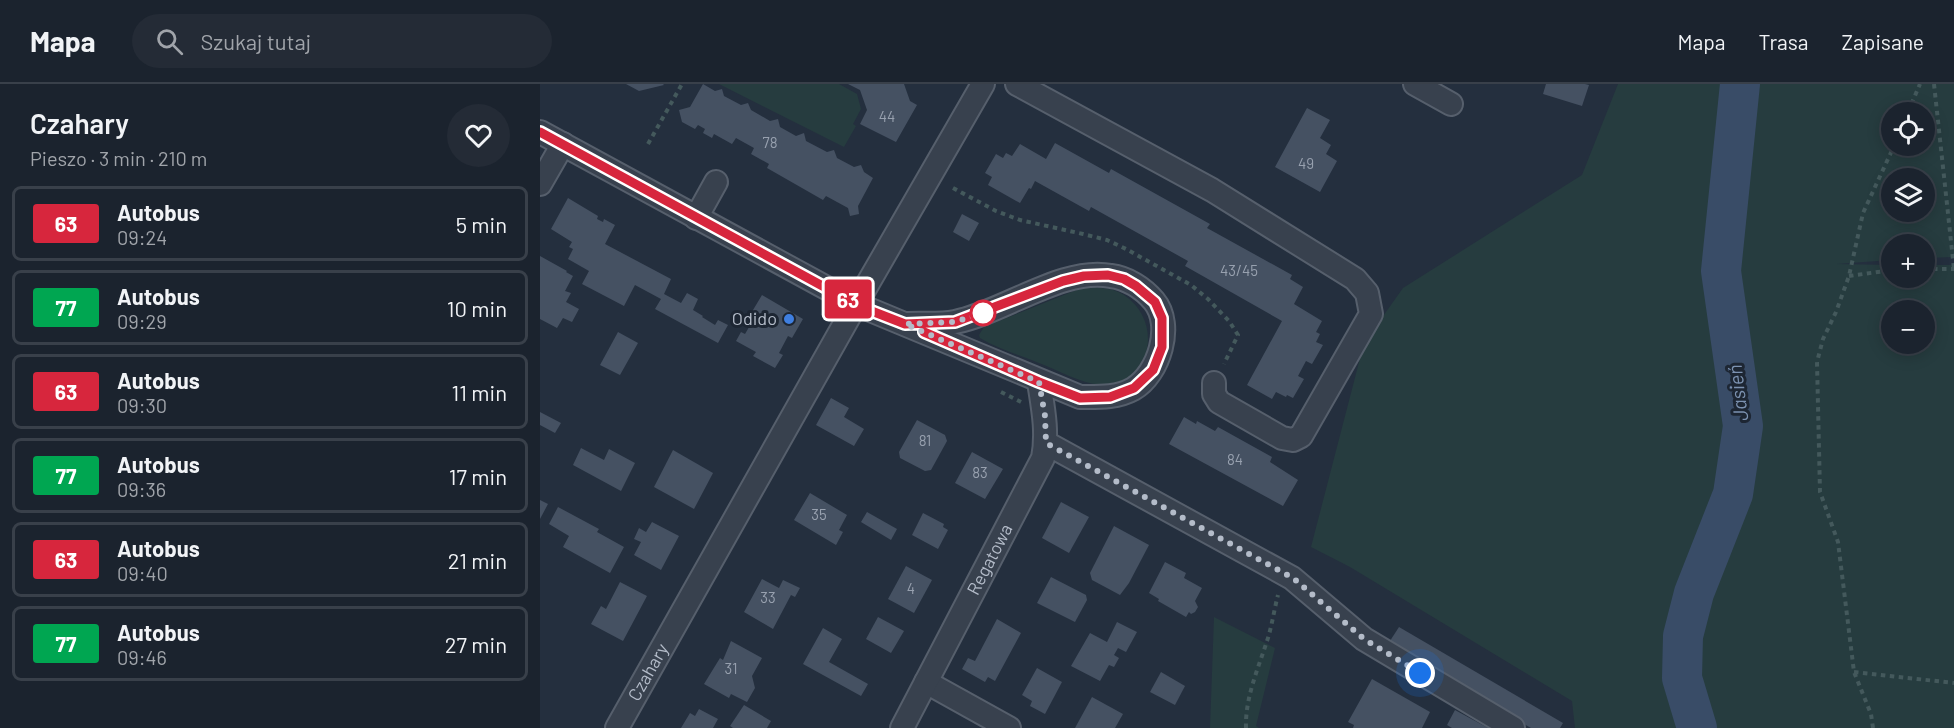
<!DOCTYPE html>
<html lang="pl">
<meta charset="utf-8">
<style>
:root{--surface:#1b232e;--page:#242b36;--text:#f1f3f6;--muted:#a0a4aa;--line:#39404a}
body{margin:0;font-family:Barlow,sans-serif;background:var(--page);color:var(--text);height:100vh;display:flex;flex-direction:column;font-size:22px;white-space:nowrap}
*{box-sizing:border-box;margin:0}
p{font-size:20px;color:var(--muted)}
.icon{flex:none;width:33px;height:33px;fill:none;stroke:currentColor;stroke-width:2;stroke-linecap:round;stroke-linejoin:round}
.map{position:relative;flex:1;overflow:hidden}
.panel{display:flex;flex-direction:column;background:var(--surface);width:540px}
.panel>*{flex:none}
.badge{padding:0 12px;border-radius:4px;font-size:21px;line-height:39px}
.buttons{position:absolute;left:1341px;top:18px;display:grid;gap:12px}
.buttons a{display:grid;place-items:center;width:54px;height:54px;border-radius:50%;background:var(--surface);box-shadow:0 3px 15px #0003,0 0 0 2px var(--line);font-size:30px}
.you{position:absolute;width:30px;height:30px;margin:-15px;border:4px solid #fff;border-radius:50%;background:#1a73e8;box-shadow:0 0 0 9px #1a73e833}
.map>.badge{position:absolute;translate:-50% -50%;box-shadow:0 0 0 3px #fff}
.round{display:grid;place-items:center;flex:none;width:63px;height:63px;border-radius:32px;background:var(--page)}
.head{display:flex;align-items:center;justify-content:space-between;height:102px;padding:0 30px}
h1{font-size:28px;font-weight:600;line-height:45px}
ul{padding:0;list-style:none}
li{display:flex;align-items:center;gap:18px;height:75px;margin:0 12px 9px;padding:0 18px;border:3px solid var(--line);border-radius:9px}
li div{flex:1}
li b{display:block;font-size:22px}
li em{font-style:normal}
li .badge{min-width:66px;font-weight:700;text-align:center}
header{display:flex;align-items:center;gap:36px;box-sizing:border-box;height:84px;padding:0 30px;background:var(--surface);border-bottom:2px solid var(--line)}
header strong{font-size:28px}
nav{display:flex;gap:33px;margin-inline-start:auto;font-size:21px}
.search{width:420px;height:54px;background:var(--page);display:flex;align-items:center;gap:15px;box-sizing:border-box;padding:0 21px;border-radius:33px;color:var(--muted);font-size:22px}
main{display:flex;flex:1;min-height:0}
.map>svg:first-child{display:block}
.green{fill:#263c3f;fill-rule:evenodd}
.lines{fill:none;stroke-linecap:round;stroke-linejoin:round}
.river{stroke:#394c67;stroke-width:40}
.building{fill:#455162}
.minor-casing{stroke:#565f6c;stroke-width:26}
.path{stroke:#44595c;stroke-width:4;stroke-dasharray:4.5 4.5;stroke-linecap:butt}
.minor{stroke:#38414e;stroke-width:22}
.line-casing{stroke:#fff;stroke-width:14}
.line{stroke:#d7263d;stroke-width:9}
.walk{stroke:#b4bcc9;stroke-width:6;stroke-dasharray:0 10.8}
.stop-dot{fill:#fff;stroke:#d7263d;stroke-width:3}
.shop-dot{fill:#3f7fe0;stroke:#1d2633;stroke-width:2}
.labels{text-anchor:middle;stroke-width:6;stroke-linejoin:round;paint-order:stroke}
.number-label{font-size:15px;fill:#98a1af}
.poi-label{font-size:18px;fill:#b4bcc9;stroke:#1d2633;text-anchor:end}
.street-label{font-size:18px;fill:#b4bcc9;stroke:#1d2633}
.water-label{font-size:20px;font-style:italic;fill:#7c92b1;stroke:#1d2633}
</style>
<header>
<strong>Mapa</strong>
<div class="search"><svg class="icon" aria-label="search" viewBox="0 0 24 24"><circle cx="10" cy="10" r="6"/><path d="M15 15l6 6"/></svg>Szukaj tutaj</div>
<nav><a>Mapa</a><a>Trasa</a><a>Zapisane</a></nav>
</header>
<main>
<section class="panel">
<div class="head"><div><h1>Czahary</h1><p>Pieszo · 3 min · 210 m</p></div><a class="round"><svg class="icon" aria-label="heart" viewBox="0 0 24 24"><path d="M12 20l-8-8c-3-5 5-10 8-4 3-6 11-1 8 4z"/></svg></a></div>
<ul>
<li><span class="badge" style="background:#d7263d;color:#fff">63</span><div><b>Autobus</b><p>09:24</p></div><em>5 min</em></li>
<li><span class="badge" style="background:#00a651;color:#fff">77</span><div><b>Autobus</b><p>09:29</p></div><em>10 min</em></li>
<li><span class="badge" style="background:#d7263d;color:#fff">63</span><div><b>Autobus</b><p>09:30</p></div><em>11 min</em></li>
<li><span class="badge" style="background:#00a651;color:#fff">77</span><div><b>Autobus</b><p>09:36</p></div><em>17 min</em></li>
<li><span class="badge" style="background:#d7263d;color:#fff">63</span><div><b>Autobus</b><p>09:40</p></div><em>21 min</em></li>
<li><span class="badge" style="background:#00a651;color:#fff">77</span><div><b>Autobus</b><p>09:46</p></div><em>27 min</em></li>
</ul>
</section>
<div class="map">
<svg width="1414" height="644" viewBox="0 0 1414 644">
<rect width="100%" height="100%" fill="#242f3e"/>
<g class="green">
<path d="M179 0H299L317 10 321 25 313 40 316 42 304 63Z"/>
<path d="M1078 0H1414V173L1385 174 1384 160H1352L1351 176 1297 180 1351 181 1352 194H1384L1385 181H1414V644H1035L1032 617 810 483 771 463 824 259 863 204 1042 91ZM1352 28H1384V62H1352ZM1352 94H1384V128H1352ZM1352 226H1384V260H1352Z"/>
<path d="M544 203C558 204 572 203 584 211 619 234 616 288 573 301 570 302 563 302 560 301 541 299 517 286 499 279 480 271 458 265 440 254L439 251 444 243Z"/>
<path d="M674 533 735 564 716 642 719 644H670Z"/>
</g>
<g class="lines">
<path class="river" d="M1157 644 1142 594 1143 552 1154 509 1193 410 1203 342 1181 187 1200 0"/>
</g>
<g class="building">
<path d="M86 0H123L124 1 99 7Z"/>
<path d="M163 0 175 7 182 5 184 12 201 21 208 19 211 26 230 37 238 35 240 43 256 52 264 49 266 57 287 68 294 66 297 74 314 83 321 81 324 88 333 94 318 122 319 130 310 132 308 124 286 112 283 116 227 84 229 80 211 70 214 64 196 54 192 60 174 50 172 54 163 49 165 45 158 41 155 45 142 38 139 26 150 23Z"/>
<path d="M308 0H364L370 17 377 21 356 58 320 40 327 26 320 6Z"/>
<path d="M1006 0H1045L1049 1 1042 22 1003 10Z"/>
<path d="M767 24 790 36 780 54 791 61 786 70 797 77 780 108 735 83Z"/>
<path d="M515 59 569 89 571 85 670 140 667 144 752 191 750 195 763 203 754 220 782 237 776 248 780 250 776 258 783 261 772 280 766 277 758 292 764 295 753 314 747 311 746 313 736 308 732 315 707 301 742 237 645 182 648 177 551 123 549 127 495 97 491 105 489 104 480 119 448 101 452 93 445 89 456 70 463 74 466 69 472 72 480 60 506 75Z"/>
<path d="M28 114 58 132 57 135 63 138 64 135 75 141 65 160 131 195 124 210 141 219 147 209 158 215 153 226 163 232 162 233 175 241 178 236 188 241 178 259 115 225 121 215 95 201 84 222 42 200 49 187 28 175 33 165 29 163 32 158 11 145Z"/>
<path d="M422 130 439 139 429 157 413 148Z"/>
<path d="M0 172 27 187 26 188 33 192 25 207 31 209 26 218 39 225 32 238 23 234 17 244 0 235Z"/>
<path d="M222 211 263 235 252 254 248 252 239 269 243 271 235 284 213 272 216 268 196 257 201 248 205 250 215 233 210 231Z"/>
<path d="M78 248 98 259 80 291 60 281Z"/>
<path d="M291 314 309 324 304 333 324 345 314 362 276 341Z"/>
<path d="M0 328 21 339 15 349 0 341Z"/>
<path d="M644 333 656 340 657 337 675 347 678 343 732 373 730 378 758 396 743 422 629 360Z"/>
<path d="M377 336 405 351 407 357 391 386 385 387 360 374 359 368Z"/>
<path d="M41 364 64 376 69 365 95 379 81 407 33 381Z"/>
<path d="M133 366 173 389 154 425 114 403Z"/>
<path d="M432 368 463 385 445 415 415 399Z"/>
<path d="M270 409 307 431 299 446 303 448 296 461 254 436Z"/>
<path d="M0 416 8 420 0 435Z"/>
<path d="M521 418 549 433 529 469 502 454Z"/>
<path d="M18 423 59 445 57 448 84 463 70 489 23 463 29 452 9 440Z"/>
<path d="M327 428 357 445 351 456 321 438Z"/>
<path d="M383 429 404 440 403 443 408 446 398 465 372 451Z"/>
<path d="M112 438 139 452 121 486 94 471 101 458 94 455 99 444 106 448Z"/>
<path d="M574 442 609 461 589 499 580 511 552 496 550 489Z"/>
<path d="M625 478 646 489 644 494 662 504 655 517 658 523 655 528 651 530 649 528 646 533 618 517 619 515 609 509Z"/>
<path d="M366 482 392 496 374 529 348 515Z"/>
<path d="M511 493 546 511 547 516 535 538 497 519Z"/>
<path d="M222 495 239 504 243 496 260 504 255 513 251 511 233 545 204 528Z"/>
<path d="M80 498 107 512 83 557 51 540 61 522 66 525Z"/>
<path d="M338 533 364 547 351 569 326 555Z"/>
<path d="M457 535 481 549 455 597 448 593 445 598 422 585 428 574 435 577Z"/>
<path d="M577 538 597 548 586 568 578 564 574 571 579 574 574 583 569 581 560 597 531 582 550 549 567 558Z"/>
<path d="M859 543 1023 639 1020 644H991L848 560Z"/>
<path d="M283 544 302 555 289 578 328 600 321 612 263 580Z"/>
<path d="M191 557 222 574 212 592 215 604 207 618 191 610 189 614 164 600 180 574 183 576Z"/>
<path d="M497 584 522 598 505 630 490 622 492 617 482 611Z"/>
<path d="M621 588 645 602 635 621 610 608Z"/>
<path d="M832 595 890 628 882 644H813L814 641 808 638Z"/>
<path d="M552 613 583 630 575 644H535Z"/>
<path d="M204 621 231 637 227 644H193L190 642Z"/>
<path d="M159 625 178 635 173 644H141L150 629 155 632Z"/>
<path d="M915 626 948 644H912L907 641Z"/>
</g>
<g class="lines">
<defs>
<g id="minor">
<path d="M477 0 672 106 815 195 827 209 831 230 761 352 753 356 742 354 679 318 674 310V299"/>
<path d="M875 0 911 20"/>
<path d="M0 48 316 220 540 313C558 313 577 314 593 305 619 290 634 241 614 217 603 204 587 194 571 192 524 182 462 229 415 238 399 241 381 239 365 240"/>
<path d="M0 100 23 60"/>
<path d="M156 134 176 98"/>
<path d="M506 359 752 494 824 555 973 644"/>
<path d="M386 598 469 644"/>
<path id="s1" d="M77 644 316 220 443 0"/>
<path id="s2" d="M362 644 503 374C508 348 503 324 499 298"/>
</g>
</defs>
<use href="#minor" class="minor-casing"/>
<g class="path">
<path d="M1394 0 1414 185"/>
<path d="M1368 28 1380 0"/>
<path d="M108 60 142 0"/>
<path d="M413 104 456 127 480 136 543 150 567 156 586 165 651 201 668 215 689 237 698 251 684 280"/>
<path d="M1384 185H1414"/>
<path d="M1309 192 1352 186"/>
<path d="M461 308 481 318"/>
<path d="M1314 588 1414 599"/>
<path d="M706 644C705 614 718 585 727 557 732 542 734 526 738 511"/>
<path d="M1333 644 1331 630 1314 588 1298 458 1280 408 1277 278 1283 255 1296 228 1309 192 1323 129 1354 62"/>
</g>
<use href="#minor" class="minor"/>
</g>
<g class="lines">
<defs>
<path id="line" d="M0 48 288 205 329 226 365 240 415 238 523 197 544 192 568 191 584 195 596 202 615 218 622 234V263L613 286 594 304 570 313 540 314 499 298 384 248"/>
</defs>
<use href="#line" class="line-casing"/>
<use href="#line" class="line"/>
<path class="walk" d="M443 229 415 238 365 240 499 298 505 332 506 359 753 494 824 555 880 589"/>
</g>
<circle class="stop-dot" cx="443" cy="229" r="12"/>
<circle class="shop-dot" cx="249" cy="235" r="6"/>
<g class="labels">
<g class="number-label">
<text x="347" y="38">44</text>
<text x="230" y="64">78</text>
<text x="766" y="85">49</text>
<text x="699" y="192">43/45</text>
<text x="385" y="362">81</text>
<text x="695" y="381">84</text>
<text x="440" y="394">83</text>
<text x="279" y="436">35</text>
<text x="371" y="510">4</text>
<text x="228" y="519">33</text>
<text x="191" y="590">31</text>
</g>
<g class="poi-label">
<text x="237" y="241">Odido</text>
</g>
<g class="street-label">
<text dy="6" stroke="none"><textPath href="#s2" startOffset="190">Regatowa</textPath></text>
<text dy="6" stroke="none"><textPath href="#s1" startOffset="64">Czahary</textPath></text>
</g>
<g class="water-label">
<text transform="translate(1198 309) rotate(-97)" y="7">Jasień</text>
</g>
</g>
</svg>
<div class="buttons">
<a><svg class="icon" aria-label="locate" viewBox="0 0 24 24"><circle cx="12" cy="12" r="6"/><path d="M12 2v4M12 18v4M2 12h4M18 12h4"/></svg></a>
<a><svg class="icon" aria-label="layers" viewBox="0 0 24 24"><path d="M12 4l9 5-9 5-9-5zM3 14l9 5 9-5"/></svg></a>
<a>+</a>
<a>−</a>
</div>
<div class="you" style="left:880px;top:589px"></div>
<b class="badge" style="left:308px;top:215px;background:#d7263d;color:#fff">63</b>
</div>
</main>
